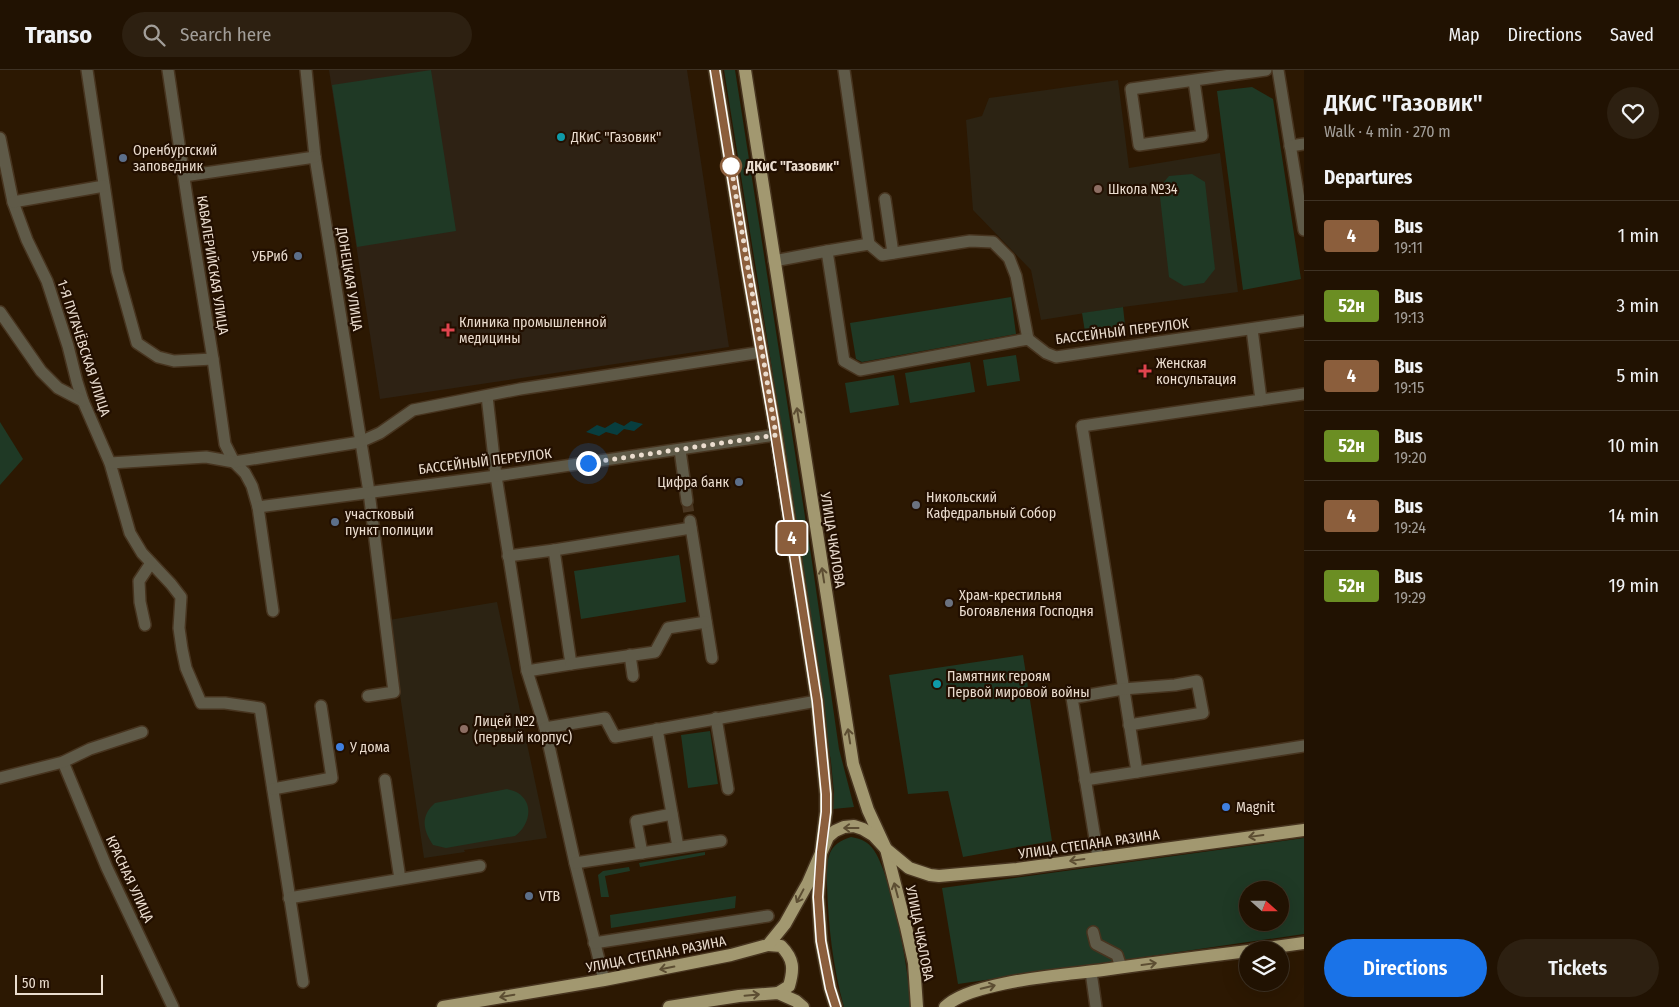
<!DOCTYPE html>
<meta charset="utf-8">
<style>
:root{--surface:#211202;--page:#2d2011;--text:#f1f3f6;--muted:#a29e99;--line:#3e3224;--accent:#1a73e8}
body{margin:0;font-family:"Fira Sans Condensed",sans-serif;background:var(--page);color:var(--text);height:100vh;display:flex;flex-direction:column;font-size:19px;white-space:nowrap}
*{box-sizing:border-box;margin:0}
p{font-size:16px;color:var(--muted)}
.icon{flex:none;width:28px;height:28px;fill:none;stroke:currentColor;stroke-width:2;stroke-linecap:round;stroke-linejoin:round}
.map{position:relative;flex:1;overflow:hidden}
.sheet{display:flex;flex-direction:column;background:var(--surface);width:375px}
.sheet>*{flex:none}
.badge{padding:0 10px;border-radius:4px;font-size:18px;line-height:32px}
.needle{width:32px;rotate:111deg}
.controls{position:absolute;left:1239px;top:811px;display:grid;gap:10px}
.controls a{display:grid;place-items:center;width:50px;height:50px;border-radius:50%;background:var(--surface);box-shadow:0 5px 20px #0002,0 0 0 1px var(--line);font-size:25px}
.scale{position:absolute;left:15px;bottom:12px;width:88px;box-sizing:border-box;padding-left:5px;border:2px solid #ebddcf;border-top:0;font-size:14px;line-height:18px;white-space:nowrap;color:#ebddcf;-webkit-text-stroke:4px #220f00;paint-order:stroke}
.you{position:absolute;width:25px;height:25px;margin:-12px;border:4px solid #fff;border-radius:50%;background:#1a73e8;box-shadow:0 0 0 8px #1a73e833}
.map>.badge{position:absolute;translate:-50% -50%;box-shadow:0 0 0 2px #fff}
h2{padding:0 20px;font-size:19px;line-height:45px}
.round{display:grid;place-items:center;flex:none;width:52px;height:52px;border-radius:26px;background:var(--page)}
.headline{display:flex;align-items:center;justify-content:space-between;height:85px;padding:0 20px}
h1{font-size:24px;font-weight:600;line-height:38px}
.primary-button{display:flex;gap:10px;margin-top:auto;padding:10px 20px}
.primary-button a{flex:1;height:58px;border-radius:30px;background:var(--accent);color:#fff;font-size:20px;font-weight:600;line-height:58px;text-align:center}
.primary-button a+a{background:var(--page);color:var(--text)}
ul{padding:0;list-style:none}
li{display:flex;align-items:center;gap:15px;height:70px;padding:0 20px;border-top:1px solid var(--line)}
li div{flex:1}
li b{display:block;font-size:19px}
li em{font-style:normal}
li .badge{min-width:55px;font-weight:700;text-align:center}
header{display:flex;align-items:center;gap:30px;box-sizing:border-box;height:70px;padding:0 25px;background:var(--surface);border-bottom:1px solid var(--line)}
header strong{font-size:24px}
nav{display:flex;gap:28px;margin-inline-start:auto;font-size:18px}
.search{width:350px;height:45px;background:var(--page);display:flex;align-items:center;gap:12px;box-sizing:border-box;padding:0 18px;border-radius:28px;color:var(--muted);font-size:19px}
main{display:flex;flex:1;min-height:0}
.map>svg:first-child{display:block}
.commercial{fill:#2e2214}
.education{fill:#2c2313}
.green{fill:#1f3925;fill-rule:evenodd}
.water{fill:#083e3f}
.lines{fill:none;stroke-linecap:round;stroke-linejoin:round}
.minor-tunnel{stroke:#493621;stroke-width:11;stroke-dasharray:11 5.5;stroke-linecap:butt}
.minor-casing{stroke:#47341f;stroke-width:14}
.major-casing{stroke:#47341f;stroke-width:15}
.minor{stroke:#5f5a48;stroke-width:11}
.major{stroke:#a29870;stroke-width:12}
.oneway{stroke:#5c4d32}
.line-casing{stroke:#fff;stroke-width:11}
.line{stroke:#8b5e3c;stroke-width:8}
.walk{stroke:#ebddcf;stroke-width:5;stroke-dasharray:0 9}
.culture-dot{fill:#0f9aa8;stroke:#220f00;stroke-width:2}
.service-dot{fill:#5c6f8a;stroke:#220f00;stroke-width:2}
.stop-dot{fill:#fff;stroke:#8b5e3c;stroke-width:2.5}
.education-dot{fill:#8d6e63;stroke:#220f00;stroke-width:2}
.health-dot{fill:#e0444e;stroke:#220f00;stroke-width:2}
.worship-dot{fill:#6b7280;stroke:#220f00;stroke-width:2}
.shop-dot{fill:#3f7fe0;stroke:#220f00;stroke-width:2}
.labels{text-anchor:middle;stroke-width:4.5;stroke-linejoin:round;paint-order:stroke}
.poi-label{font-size:14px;fill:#ebddcf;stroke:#220f00;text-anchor:start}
.stop-label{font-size:14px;font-weight:bold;fill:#ebddcf;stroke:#220f00;text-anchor:start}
.street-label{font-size:14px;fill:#ebddcf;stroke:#220f00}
</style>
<header>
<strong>Transo</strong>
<div class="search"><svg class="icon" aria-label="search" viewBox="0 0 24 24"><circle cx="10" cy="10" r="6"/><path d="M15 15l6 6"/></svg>Search here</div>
<nav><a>Map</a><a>Directions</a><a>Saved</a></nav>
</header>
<main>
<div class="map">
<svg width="1304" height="937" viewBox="0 0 1304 937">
<rect width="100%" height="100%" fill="#2c1802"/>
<path class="commercial" d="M329 0H687L729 277 380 329Z"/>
<g class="education">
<path d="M1118 10 1129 98 1220 83 1238 222 1123 237 1041 250 1031 200 973 140 966 50 982 46 989 28Z"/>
<path d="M497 532 547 768 464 780 465 782 424 788 389 550Z"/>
</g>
<g class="green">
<path d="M431 0 456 161 357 177 332 15Z"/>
<path d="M724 0H735L811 485 839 679 854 737 833 739 834 723 831 692 804 521 782 361Z"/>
<path d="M1252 17 1273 29 1301 209 1243 220 1217 21Z"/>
<path d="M1192 104 1205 112 1215 199 1204 213 1184 216 1169 207 1159 118 1169 106Z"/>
<path d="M1011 227 1016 264 862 292 856 289 850 253Z"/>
<path d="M1123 237 1125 255 1085 262 1082 243Z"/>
<path d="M1016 285 1020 311 987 316 983 290Z"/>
<path d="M970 292 975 322 910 333 905 303Z"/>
<path d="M894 305 899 335 850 343 845 313Z"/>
<path d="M0 352 23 389 0 415Z"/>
<path d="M679 485 686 532 581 549 574 501Z"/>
<path d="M1023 585 1052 771 963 787 948 721 908 724 889 605Z"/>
<path d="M710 661 718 714 688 718 681 665Z"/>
<path d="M507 719C510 720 515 721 518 723 535 734 529 756 515 766L446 778 433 775C423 760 420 746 435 733Z"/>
<path d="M851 767C861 769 867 771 873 779 891 802 911 907 910 937H844C833 898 828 854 827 814 827 805 826 795 829 786 832 775 841 770 851 767Z"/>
<path d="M1304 768V864L958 914 942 818ZM1248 820H1280V852H1248Z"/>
<path d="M705 782V785L640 797 639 793Z"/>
<path d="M629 797 630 801 605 806 609 827H601L598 805 603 801Z"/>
<path d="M736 826 735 838 611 858 610 845Z"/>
</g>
<path class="water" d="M631 351 643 354 634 361 624 359 617 365 606 362 599 366 586 362 597 355 605 358 615 352 624 356Z"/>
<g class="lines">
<path class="minor-tunnel" d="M687 431 690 451"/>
<defs>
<g id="minor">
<path d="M87 0 117 201 137 273 158 287 174 291 213 289"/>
<path d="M168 0 189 141 213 289 225 374 234 392 245 403 252 416 258 437 273 541"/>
<path d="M306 0 315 87 369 422 394 622 368 626"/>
<path d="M1278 0 1304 160"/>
<path d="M1194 11 1202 66 1139 75 1131 19 1266 0"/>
<path d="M0 68 13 132 27 170 47 211 68 276 77 312 83 331 110 393 130 463 142 483 171 514 181 527 179 558 182 579 186 598 201 633H225L260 638 303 912"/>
<path d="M1290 76 1304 74"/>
<path d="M184 106 315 87"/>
<path d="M885 129 893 183"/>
<path d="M13 132 104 116"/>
<path d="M869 174 882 185 970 171 993 172 1009 188 1016 206 1028 269"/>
<path d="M827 181 869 174 844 0"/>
<path d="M774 191 827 181 844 291 860 300 1028 269 1046 283 1056 287 1304 251"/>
<path d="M0 242 41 301 58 318 83 331"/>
<path d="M487 326 496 406 527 601 545 658 575 793 604 910"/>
<path d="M1261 330 1304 324"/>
<path d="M680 380 687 431"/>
<path d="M110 393 206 387 234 392 360 372 380 363 413 340 520 319 762 282"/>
<path d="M258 437 496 406 776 365"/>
<path d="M690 451 712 588"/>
<path d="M554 480 691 458"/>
<path d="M508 486 554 480 571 594 527 601"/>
<path d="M145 555 140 532 139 511 151 493"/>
<path d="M630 585 633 606"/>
<path d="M571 594 655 582 668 558 706 552"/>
<path d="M716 648 728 719"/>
<path d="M545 658 605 648 615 667 817 631"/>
<path d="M657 659 678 777"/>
<path d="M63 692 107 798 173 937"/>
<path d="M1137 702 1304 676"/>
<path d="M0 708 63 692 90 679 142 662"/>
<path d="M385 710 400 809"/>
<path d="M1085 710 1137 702 1082 356 1261 330 1252 259"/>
<path d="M273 719 332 708 321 636"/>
<path d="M642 783 636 751 672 744"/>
<path d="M1098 787 1072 628 1123 619 1175 615 1197 611 1203 643 1129 655"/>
<path d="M575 793 721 771"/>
<path d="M289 828 480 796"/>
<path d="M1093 862 1096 874 1117 885 1121 897"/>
<path d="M594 873 768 846"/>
<path d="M1091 902 1096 937"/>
</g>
<g id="major">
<path d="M715 0 747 199 776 365 817 631 826 724V742L821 782 818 827 821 871 830 918 836 937"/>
<path d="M745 0 853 694 868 740 886 779 906 857 914 893 917 937"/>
<path d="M768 875 781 876C794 889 794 899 789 916L778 923"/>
<path d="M1252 880 1304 873"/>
<path d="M443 937 604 910 731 885 768 875 785 854 795 836 808 813 828 767 835 761 844 757 854 756 863 759 873 765 886 779 909 798 930 805 939 806 1017 799 1304 760"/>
<path d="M669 937 739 926 778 923 796 931 803 937"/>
<path d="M945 937C970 911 1066 905 1103 900 1151 893 1199 887 1248 881"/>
</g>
</defs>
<use href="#minor" class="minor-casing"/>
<use href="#major" class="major-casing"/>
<use href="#minor" class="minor"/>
<use href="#major" class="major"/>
</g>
<defs><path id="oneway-shaft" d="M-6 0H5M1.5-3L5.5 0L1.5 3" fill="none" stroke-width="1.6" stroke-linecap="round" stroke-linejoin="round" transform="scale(1.25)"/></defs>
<g class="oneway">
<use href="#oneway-shaft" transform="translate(798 345) rotate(-99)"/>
<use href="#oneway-shaft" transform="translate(823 505) rotate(-99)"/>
<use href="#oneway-shaft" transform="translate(849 666) rotate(-99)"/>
<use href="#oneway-shaft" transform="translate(851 758) rotate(-180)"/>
<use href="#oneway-shaft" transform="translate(1256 766) rotate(172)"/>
<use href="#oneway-shaft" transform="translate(1077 790) rotate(172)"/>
<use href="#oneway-shaft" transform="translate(896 820) rotate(-105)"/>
<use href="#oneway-shaft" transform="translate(800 826) rotate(118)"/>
<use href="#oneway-shaft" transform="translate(1149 894) rotate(-8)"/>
<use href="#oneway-shaft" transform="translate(667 898) rotate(169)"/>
<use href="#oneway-shaft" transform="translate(988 917) rotate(-13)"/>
<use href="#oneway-shaft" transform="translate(752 925) rotate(-5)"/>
<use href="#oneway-shaft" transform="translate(507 926) rotate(170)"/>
</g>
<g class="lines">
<defs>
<path id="line" d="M715 0 747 199 773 349 817 631 826 724V742L821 782 818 827 819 842 821 871 830 918 836 937"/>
</defs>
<use href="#line" class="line-casing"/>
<use href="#line" class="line"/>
<path class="walk" d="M588 393 776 365 731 96"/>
</g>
<g class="culture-dot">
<circle cx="561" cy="67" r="5"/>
<circle cx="937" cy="614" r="5"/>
</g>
<g class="service-dot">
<circle cx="123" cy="88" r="5"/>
<circle cx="298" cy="186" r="5"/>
<circle cx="739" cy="412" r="5"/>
<circle cx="335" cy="452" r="5"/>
<circle cx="529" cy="826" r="5"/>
</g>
<circle class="stop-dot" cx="731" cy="96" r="10"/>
<g class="education-dot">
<circle cx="1098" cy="119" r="5"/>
<circle cx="464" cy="659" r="5"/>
</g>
<g class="health-dot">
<path d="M445.5 252.5h5v5h5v5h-5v5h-5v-5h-5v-5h5z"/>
<path d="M1142.5 293.5h5v5h5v5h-5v5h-5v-5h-5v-5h5z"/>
</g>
<g class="worship-dot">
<circle cx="916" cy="435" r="5"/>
<circle cx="949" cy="533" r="5"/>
</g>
<g class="shop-dot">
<circle cx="340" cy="677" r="5"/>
<circle cx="1226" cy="737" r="5"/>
</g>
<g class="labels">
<g class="poi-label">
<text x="571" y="72">ДКиC "Газовик"</text>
<text x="133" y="85">Оренбургский<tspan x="133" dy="16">заповедник</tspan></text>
<text x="1108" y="124">Школа №34</text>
<text x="288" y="191" text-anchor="end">УБРиб</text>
<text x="459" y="257">Клиника промышленной<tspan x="459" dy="16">медицины</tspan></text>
<text x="1156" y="298">Женская<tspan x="1156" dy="16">консультация</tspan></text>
<text x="729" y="417" text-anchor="end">Цифра банк</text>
<text x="926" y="432">Никольский<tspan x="926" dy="16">Кафедральный Собор</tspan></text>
<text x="345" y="449">участковый<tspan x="345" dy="16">пункт полиции</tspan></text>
<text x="959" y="530">Храм-крестильня<tspan x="959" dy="16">Богоявления Господня</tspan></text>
<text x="947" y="611">Памятник героям<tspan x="947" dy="16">Первой мировой войны</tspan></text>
<text x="474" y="656">Лицей №2<tspan x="474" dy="16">(первый корпус)</tspan></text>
<text x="350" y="682">У дома</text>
<text x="1236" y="742">Magnit</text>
<text x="539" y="831">VTB</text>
</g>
<g class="stop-label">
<text x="746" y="101">ДКиС "Газовик"</text>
</g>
<g class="street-label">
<text transform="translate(213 195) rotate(81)" y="5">КАВАЛЕРИЙСКАЯ УЛИЦА</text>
<text transform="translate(350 209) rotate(81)" y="5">ДОНЕЦКАЯ УЛИЦА</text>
<text transform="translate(1122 261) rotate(-7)" y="5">БАССЕЙНЫЙ ПЕРЕУЛОК</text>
<text transform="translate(84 278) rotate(72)" y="5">1-Я ПУГАЧЁВСКАЯ УЛИЦА</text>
<text transform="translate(485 391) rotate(-7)" y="5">БАССЕЙНЫЙ ПЕРЕУЛОК</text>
<text transform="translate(833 470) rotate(81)" y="5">УЛИЦА ЧКАЛОВА</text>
<text transform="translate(1089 774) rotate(-8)" y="5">УЛИЦА СТЕПАНА РАЗИНА</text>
<text transform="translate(130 809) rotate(65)" y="5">КРАСНАЯ УЛИЦА</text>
<text transform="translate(920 863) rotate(79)" y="5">УЛИЦА ЧКАЛОВА</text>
<text transform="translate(656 884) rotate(-11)" y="5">УЛИЦА СТЕПАНА РАЗИНА</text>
</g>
</g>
</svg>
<div class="controls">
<a><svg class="needle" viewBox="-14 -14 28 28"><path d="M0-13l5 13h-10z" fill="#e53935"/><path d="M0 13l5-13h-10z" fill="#a29e99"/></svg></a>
<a><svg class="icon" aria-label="layers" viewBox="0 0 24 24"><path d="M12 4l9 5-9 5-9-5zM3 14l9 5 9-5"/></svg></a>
</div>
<div class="scale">50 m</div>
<div class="you" style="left:588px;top:393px"></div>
<b class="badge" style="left:792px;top:468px;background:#8b5e3c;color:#fff">4</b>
</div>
<section class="sheet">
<div class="headline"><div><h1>ДКиС &quot;Газовик&quot;</h1><p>Walk · 4 min · 270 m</p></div><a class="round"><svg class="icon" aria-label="heart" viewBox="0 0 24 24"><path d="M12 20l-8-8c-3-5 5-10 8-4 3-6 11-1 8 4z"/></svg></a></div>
<h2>Departures</h2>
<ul>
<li><span class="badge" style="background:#8b5e3c;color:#fff">4</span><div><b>Bus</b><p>19:11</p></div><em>1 min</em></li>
<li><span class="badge" style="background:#6b8e23;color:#fff">52н</span><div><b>Bus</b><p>19:13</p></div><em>3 min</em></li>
<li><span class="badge" style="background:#8b5e3c;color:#fff">4</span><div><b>Bus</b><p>19:15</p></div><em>5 min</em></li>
<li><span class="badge" style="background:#6b8e23;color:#fff">52н</span><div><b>Bus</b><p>19:20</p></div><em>10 min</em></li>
<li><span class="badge" style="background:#8b5e3c;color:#fff">4</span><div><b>Bus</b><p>19:24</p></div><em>14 min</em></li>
<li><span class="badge" style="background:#6b8e23;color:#fff">52н</span><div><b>Bus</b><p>19:29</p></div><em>19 min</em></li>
</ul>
<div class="primary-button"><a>Directions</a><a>Tickets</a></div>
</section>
</main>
